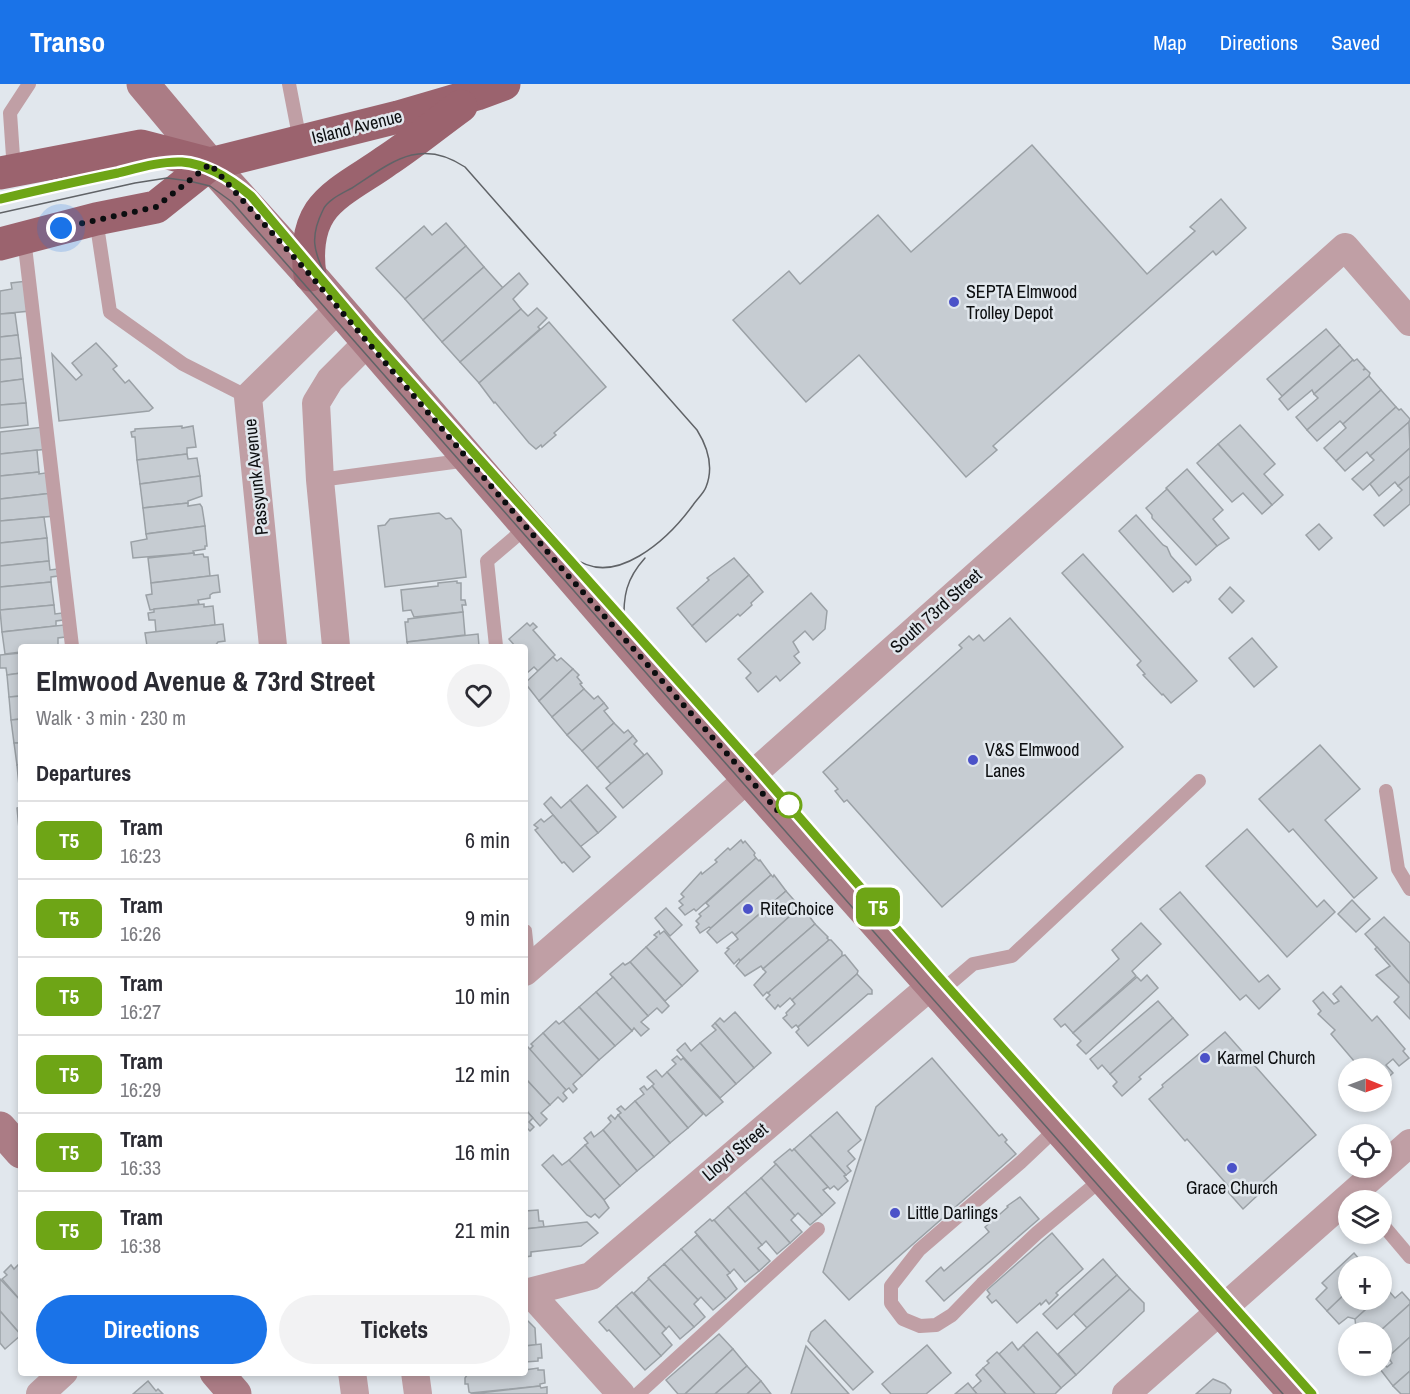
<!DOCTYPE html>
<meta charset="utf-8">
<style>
:root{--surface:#fff;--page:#f2f2f3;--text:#2b2b33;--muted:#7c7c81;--line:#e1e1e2;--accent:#1a73e8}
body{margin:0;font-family:"Archivo Narrow",sans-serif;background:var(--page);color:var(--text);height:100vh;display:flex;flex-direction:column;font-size:22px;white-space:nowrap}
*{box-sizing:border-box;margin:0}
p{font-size:20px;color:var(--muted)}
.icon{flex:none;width:33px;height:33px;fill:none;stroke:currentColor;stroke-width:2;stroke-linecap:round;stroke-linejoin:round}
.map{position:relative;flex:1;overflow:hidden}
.sheet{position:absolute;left:18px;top:560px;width:510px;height:732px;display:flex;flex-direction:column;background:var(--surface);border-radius:6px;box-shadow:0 3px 9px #0003}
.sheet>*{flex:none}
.badge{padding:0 12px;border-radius:9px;font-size:21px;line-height:39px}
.needle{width:39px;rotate:91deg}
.fabs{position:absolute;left:1338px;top:974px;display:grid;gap:12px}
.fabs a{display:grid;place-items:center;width:54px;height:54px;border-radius:50%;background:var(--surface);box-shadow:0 3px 9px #0003;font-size:30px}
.you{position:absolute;width:30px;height:30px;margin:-15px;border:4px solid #fff;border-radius:50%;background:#1a73e8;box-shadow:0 0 0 9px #1a73e833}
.map>.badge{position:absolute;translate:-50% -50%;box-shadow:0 0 0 3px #fff}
h2{padding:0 18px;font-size:22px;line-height:54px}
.round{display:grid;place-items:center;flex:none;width:63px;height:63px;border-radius:32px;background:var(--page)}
.headline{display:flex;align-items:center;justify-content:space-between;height:102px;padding:0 18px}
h1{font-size:28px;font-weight:800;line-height:45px}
.button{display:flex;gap:12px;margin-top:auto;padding:12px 18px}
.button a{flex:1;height:69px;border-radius:36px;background:var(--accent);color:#fff;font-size:24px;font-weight:800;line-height:69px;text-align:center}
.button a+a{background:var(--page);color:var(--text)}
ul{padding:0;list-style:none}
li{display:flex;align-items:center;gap:18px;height:78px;padding:0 18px;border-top:2px solid var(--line)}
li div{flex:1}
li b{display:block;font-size:22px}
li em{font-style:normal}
li .badge{min-width:66px;font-weight:700;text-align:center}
header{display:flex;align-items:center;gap:36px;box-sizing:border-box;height:84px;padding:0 30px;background:var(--accent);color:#fff}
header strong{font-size:28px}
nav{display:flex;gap:33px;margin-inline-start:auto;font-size:21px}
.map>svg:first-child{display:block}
.building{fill:#c6ccd2;stroke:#9ba1a6;stroke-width:1.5}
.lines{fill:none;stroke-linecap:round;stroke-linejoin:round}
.lane{stroke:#c09fa5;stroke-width:14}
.street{stroke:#c09fa5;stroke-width:28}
.secondary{stroke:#ab7c85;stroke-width:33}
.primary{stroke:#9b636e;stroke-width:33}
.tram{stroke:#606367;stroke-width:1.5}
.line-casing{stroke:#fff;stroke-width:14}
.line{stroke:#6ea516;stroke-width:9}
.walk{stroke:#0c0e10;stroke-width:6;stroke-dasharray:0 10.8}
.poi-dot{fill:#4b52c8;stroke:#e1e7ed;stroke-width:2}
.stop-dot{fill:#fff;stroke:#6ea516;stroke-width:3}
.labels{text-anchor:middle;stroke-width:5;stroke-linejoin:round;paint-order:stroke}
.street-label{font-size:18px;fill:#0c0e10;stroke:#e1e7ed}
.poi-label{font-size:18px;fill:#0c0e10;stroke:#e1e7ed;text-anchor:start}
</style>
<header>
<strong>Transo</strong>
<nav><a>Map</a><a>Directions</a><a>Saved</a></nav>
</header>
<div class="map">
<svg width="1410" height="1310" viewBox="0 0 1410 1310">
<rect width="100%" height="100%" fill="#e1e7ed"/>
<g class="building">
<path d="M1032 61 1147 190 1195 147 1190 143 1221 115 1246 144 1216 171 1213 167 993 362 997 366 966 393 859 271 806 318 733 236 789 187 800 200 878 131 911 168Z"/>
<path d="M446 139 466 162 405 215 376 184 424 142 432 151Z"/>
<path d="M466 162 484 183 423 236 405 215Z"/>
<path d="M484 183 503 204 442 258 423 236Z"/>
<path d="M519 189 528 200 513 215 521 225 460 278 442 258Z"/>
<path d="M27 197 30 227 0 230V207L12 205 11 199Z"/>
<path d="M537 224 547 234 538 243 540 245 479 299 460 278 521 225 528 232Z"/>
<path d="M15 229 18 251 0 253V230Z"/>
<path d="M549 238 606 303 554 349 556 351 542 363 541 361 536 365 529 359 495 318 494 319 479 299Z"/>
<path d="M1326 245 1340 261 1282 312 1267 295Z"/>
<path d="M18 251 21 274 0 276V253Z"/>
<path d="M96 259 110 274 117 282 113 285 125 299 129 296 153 324 149 327 59 337 52 270 76 296 82 291 72 279Z"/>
<path d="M1340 261 1353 276 1314 310 1312 306 1288 326 1279 315Z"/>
<path d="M21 274 23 295 0 298V276Z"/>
<path d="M1357 275 1365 284 1363 286 1366 285 1370 289 1369 292 1307 346 1296 333 1318 314 1314 310 1353 276 1354 277Z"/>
<path d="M1369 292 1381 306 1343 340 1340 337 1317 357 1307 346Z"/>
<path d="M23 295 26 319 0 321V298Z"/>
<path d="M1381 306 1396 323 1336 377 1324 364 1346 344 1343 340Z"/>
<path d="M26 319 28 341 0 344V321Z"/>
<path d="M1396 323 1399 326 1401 325 1410 335 1409 338 1370 372 1367 368 1345 387 1336 377Z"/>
<path d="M1409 338 1410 364 1363 406 1352 395 1374 376 1370 372Z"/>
<path d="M1240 341 1275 380 1264 390 1283 411 1272 421 1218 360Z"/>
<path d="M182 342V344L193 342 196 363 187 364V370L137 376 135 353H132L131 348 135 347V345Z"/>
<path d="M44 343 48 365 0 370V348Z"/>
<path d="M1218 360 1272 421 1262 430 1243 409 1232 418 1197 379Z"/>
<path d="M1410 364V392L1398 402 1395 398 1379 412 1370 400Z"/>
<path d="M37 366 39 388 0 392V370Z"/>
<path d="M187 370 188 375 197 374 200 392 140 400 137 376Z"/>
<path d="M1187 385 1223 426 1213 435 1229 454 1217 462 1166 404Z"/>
<path d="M39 388V390L52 388 53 409 0 415V392Z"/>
<path d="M200 392 202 412 188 417V419L143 424 140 400Z"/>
<path d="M1410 392V420L1384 442 1374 431 1402 406 1398 402Z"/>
<path d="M1167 405 1217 462 1196 481 1152 434V431L1146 424Z"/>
<path d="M53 409 55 432 0 437V415Z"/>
<path d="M188 419V422L200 420 202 423 205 442 146 450 143 424Z"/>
<path d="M439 429 446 435 451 434 461 446 466 493 385 503 378 442 385 441 390 435Z"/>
<path d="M1136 431 1163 461 1167 463 1171 472 1190 493 1191 496 1188 499 1186 497 1173 508 1119 447Z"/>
<path d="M44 433 47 454 0 459V437Z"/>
<path d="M1319 440 1332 454 1319 466 1306 451Z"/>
<path d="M205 442 207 462H205V465L193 467 194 469 133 474 131 458 147 455 146 450Z"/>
<path d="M47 454 49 477 0 482V459Z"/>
<path d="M194 469V471L203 470 204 473H208L210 492 151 499 148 474Z"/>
<path d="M1083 470 1197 597 1171 619 1163 610 1162 611 1143 591 1145 590 1137 581 1141 577 1062 489Z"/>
<path d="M734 474 749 491 692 542 677 524 709 496 707 494Z"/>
<path d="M49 477 50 486 57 485 58 492 51 493V498L0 503V482Z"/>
<path d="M218 491 220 508 213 509 210 511V514L198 516 199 520 150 526 146 511 152 510 151 499Z"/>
<path d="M749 491 763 508 751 519 752 521 740 532 738 530 706 558 692 542Z"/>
<path d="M457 497V499H461V516H465L466 521H462L463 528 414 533 411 526 403 527 401 506 438 502V499Z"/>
<path d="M51 498 54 521 0 526V503Z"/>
<path d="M1230 503 1244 517 1232 529 1219 515Z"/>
<path d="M811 509 827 527 825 545 813 556 805 547 793 558 799 568 794 572 800 579 780 597 776 592 758 608 746 594 751 589 738 575Z"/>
<path d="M204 520V523L213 522 215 541 156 548 155 536H149L148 529 154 528V525Z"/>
<path d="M54 521 55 530 62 529 63 536 56 537V542L2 548 0 526Z"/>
<path d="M463 528 465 551 407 558 405 538H408V535Z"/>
<path d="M1010 534 1123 663 942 823 847 716 844 718 835 707 838 705 823 688 962 564 959 561 969 552 973 556 979 551 984 557Z"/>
<path d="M527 539 530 542 533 539 537 543 533 546 555 571 538 587 534 583 527 589 525 562H515L509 555Z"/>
<path d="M223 540 225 557 218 558 215 562H147L145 549Z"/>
<path d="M64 541 65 553 58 554V562H21V568L5 570 2 548Z"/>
<path d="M478 550 479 562H408L407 558Z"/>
<path d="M1252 554 1277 583 1254 603 1229 574Z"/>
<path d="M21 569V589L7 591 6 584H0V571Z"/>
<path d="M553 573 557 577 561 574 573 585 539 617 525 599Z"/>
<path d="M573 585 579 591 577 593 582 599 580 600 584 605 552 633 539 617Z"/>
<path d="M21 589V612L9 613 7 591Z"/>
<path d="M584 605 594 615 598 612 604 619 567 651 552 633Z"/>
<path d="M21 612V635L11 636 9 613Z"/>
<path d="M604 619 608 624 604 627 614 639 582 667 567 651Z"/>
<path d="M21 635V659H14L11 636Z"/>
<path d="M614 639 624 649 628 646 633 652 597 684 582 667Z"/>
<path d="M633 652 637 657 634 660 644 671 611 700 597 684Z"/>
<path d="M14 659H21V680L17 681Z"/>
<path d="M1320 661 1360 705 1325 736 1377 794 1354 814 1293 745 1289 748 1259 715Z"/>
<path d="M647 669 662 687V690L623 724 606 704Z"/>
<path d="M21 680V702H19L17 681Z"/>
<path d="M587 701 616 733 598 749 570 716Z"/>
<path d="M551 713 561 724 570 716 598 749 580 763 544 720Z"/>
<path d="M21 723V745H19L17 724Z"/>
<path d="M553 731 590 773 573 788 564 778 562 779 535 746 538 744 534 741 541 735 544 738Z"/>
<path d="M1247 745 1317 823 1324 816 1335 828 1287 873 1206 782Z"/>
<path d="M741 756 743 759 745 757 755 769 754 771 756 774 696 827 694 825 685 831 679 824 683 821 679 817 684 813 681 810 701 788 702 790 717 778 715 776 728 764 730 766Z"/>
<path d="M756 774 759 777 760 776 771 791 711 844 709 843 700 849 696 843 699 840 696 837 701 832 699 830 709 822 706 819Z"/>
<path d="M771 791 773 793 774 791 786 807 735 851 732 848 717 859 707 848 711 844Z"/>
<path d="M786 807 800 823 740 877 739 875 734 880 725 869 729 865 727 864 738 855 735 851Z"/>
<path d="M1180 808 1259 898 1268 891 1280 905 1259 925 1246 911 1240 916 1160 825Z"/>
<path d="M1352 816 1370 835 1356 848 1338 830Z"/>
<path d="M800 823 803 824 815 840 763 885 761 882 745 892 736 882 740 877Z"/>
<path d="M666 824 682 841 670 852 655 834Z"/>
<path d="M1384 833 1410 859V900L1365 850Z"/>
<path d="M1141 839 1161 860 1132 887 1136 892 1073 949 1065 940 1061 943 1054 935 1119 875 1112 866Z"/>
<path d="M815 840 828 853 827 854 829 856 768 909 767 908 763 912 754 901 766 888 763 885Z"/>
<path d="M659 847 660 850 664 847 698 887 682 902 646 863 657 853 654 851Z"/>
<path d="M829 856H831L842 868V872L792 916 790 914 780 923 778 921 775 925 766 915 770 911 768 909Z"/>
<path d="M646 863 682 902 665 917 630 878Z"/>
<path d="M1377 863 1410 900V935L1394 918 1399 913 1376 891 1390 882 1375 865Z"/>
<path d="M845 871 858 887 857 890 798 943 796 941 792 944 783 934 787 931 786 929 795 920 792 916 842 872Z"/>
<path d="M630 878 669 922 662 929 657 924 648 932 610 890 623 879 625 881Z"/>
<path d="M857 890 872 906V910H868L808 962 796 948 799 945 798 943Z"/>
<path d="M1147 891 1158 904 1086 970 1077 961 1081 957 1073 949 1137 893 1141 897Z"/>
<path d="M613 893 648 932 641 938 649 945 641 952 634 944 632 947 596 908Z"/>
<path d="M1341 902 1372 937 1377 932 1405 965 1403 967 1409 974 1399 982 1393 975 1386 981 1393 989 1382 999V984H1360L1331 950 1335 946 1318 930 1321 927 1313 917 1323 908 1334 920 1339 917 1333 910Z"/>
<path d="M596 908 632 947 615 962 579 923Z"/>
<path d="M1158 917 1173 934 1110 990 1102 981 1098 985 1090 975Z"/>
<path d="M579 923 615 962 599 976 563 937Z"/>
<path d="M735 928 771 969 754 984 715 939 720 934 724 938Z"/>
<path d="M1173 934 1188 951 1139 993 1141 995 1122 1012 1113 1002 1117 998 1110 990Z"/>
<path d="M556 937 559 940 563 937 599 976 582 992 543 949Z"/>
<path d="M715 939 754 984 736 1000 700 959 716 946 712 942Z"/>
<path d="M1225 948 1316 1051 1255 1105 1259 1110 1243 1125 1228 1108 1231 1105 1187 1055 1185 1057 1149 1015 1163 1003 1162 1001Z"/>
<path d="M543 949 582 992 573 1000 577 1005 573 1009 569 1004 566 1006 529 966 533 962 531 960Z"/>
<path d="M685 959 691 967 700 959 736 1000 720 1014 677 966Z"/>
<path d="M528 963 566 1006 563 1009 567 1014 563 1018 558 1013 550 1021 525 994V966Z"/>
<path d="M677 972 681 976 683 974 723 1018 706 1032 667 988 676 980 672 976Z"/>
<path d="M932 974 999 1052 1002 1050 1007 1056 1005 1058 1016 1070 849 1216 823 1188 876 1023Z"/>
<path d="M656 986 662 993 667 988 703 1030 688 1044 652 1002 654 1000 647 993Z"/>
<path d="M525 994 550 1021 541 1029 547 1035 540 1042 525 1025Z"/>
<path d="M644 1002 647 1006 652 1002 688 1044 670 1059 635 1017 644 1010 640 1005Z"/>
<path d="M635 1017 670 1059 654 1073 618 1031 621 1029 617 1025 621 1022 625 1026Z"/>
<path d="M525 1025 533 1034 529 1038 534 1043 530 1047 525 1042Z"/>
<path d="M837 1028 861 1056 848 1067 855 1075 847 1082 851 1087 846 1091 810 1051Z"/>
<path d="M611 1031 615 1035 618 1031 654 1073 637 1087 603 1046 611 1038 608 1034Z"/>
<path d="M603 1046 637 1087 620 1102 585 1061 588 1059 584 1054 591 1048 594 1053Z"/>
<path d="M810 1051 846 1091 844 1092 848 1097 838 1106 834 1102 830 1105 794 1065Z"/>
<path d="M585 1061 620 1102 604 1116 569 1076Z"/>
<path d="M790 1065 792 1067 794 1065 828 1103 823 1106 835 1119 822 1131 774 1078Z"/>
<path d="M553 1071 562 1081 569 1076 604 1116 609 1124 599 1134 595 1130 591 1133 587 1131 542 1081Z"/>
<path d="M776 1080 822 1131 810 1141 798 1129 795 1132 761 1094Z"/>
<path d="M761 1094 795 1132 791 1136 802 1148 790 1159 745 1108Z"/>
<path d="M745 1108 790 1159 777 1170 766 1157 762 1161 728 1123Z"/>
<path d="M1020 1113 1039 1135 944 1217 926 1197 941 1183 944 1187 989 1148 985 1143 1008 1123 1007 1122Z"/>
<path d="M728 1123 762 1161 758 1164 770 1177 759 1187 714 1136Z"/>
<path d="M538 1126 539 1137H543L544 1143 525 1145V1127Z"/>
<path d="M710 1135 712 1137 714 1136 759 1187 745 1198 734 1185 730 1189 695 1148Z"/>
<path d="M587 1138 598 1149 581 1162 531 1168V1172L525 1173V1145Z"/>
<path d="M1052 1149 1083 1185 1056 1209 1058 1211 1049 1220 1046 1216 1041 1221 1040 1219 1017 1239 996 1216 992 1219 987 1213 990 1210 987 1206Z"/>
<path d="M697 1151 730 1189 727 1191 737 1205 726 1215 681 1165Z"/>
<path d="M681 1165 726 1215 713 1226 701 1213 698 1216 664 1180Z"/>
<path d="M1354 1169 1365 1182H1348V1207L1327 1227 1316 1215 1327 1204 1322 1199Z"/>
<path d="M1103 1175 1117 1191 1057 1245 1043 1230Z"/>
<path d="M19 1180 21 1183V1217L2 1195 7 1191 4 1188 11 1181 14 1185Z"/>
<path d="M664 1180 698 1216 694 1220 705 1233 694 1243 648 1194Z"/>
<path d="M1117 1191 1130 1205 1087 1244 1074 1230Z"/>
<path d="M0 1195 21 1217V1251L0 1227Z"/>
<path d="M649 1195 694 1243 680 1255 669 1242 666 1245 634 1209Z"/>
<path d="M1130 1205 1144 1219V1227L1076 1291 1058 1270Z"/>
<path d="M1387 1205 1395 1214 1402 1208 1410 1217V1220L1379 1248H1352L1356 1244 1355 1235 1377 1215H1382V1210Z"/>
<path d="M1348 1207V1215H1377L1355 1235 1348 1233 1339 1240 1327 1227Z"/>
<path d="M632 1208 666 1245 662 1249 672 1261 661 1272 616 1222Z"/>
<path d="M1410 1220V1253L1388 1273 1383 1268 1382 1269V1248H1379Z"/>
<path d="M616 1222 661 1272 645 1286 609 1246 607 1247 599 1238Z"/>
<path d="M0 1227 21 1251 5 1265 0 1259Z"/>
<path d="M825 1236 873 1288 853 1306 808 1257 811 1248Z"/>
<path d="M528 1237 535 1244 536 1261 525 1262V1238Z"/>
<path d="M1037 1248 1076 1291 1061 1304 1023 1261Z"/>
<path d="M719 1250 733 1265 685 1310H678L666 1296Z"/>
<path d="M1410 1253V1287L1393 1302 1380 1285 1384 1280 1387 1283 1392 1279 1388 1273Z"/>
<path d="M1012 1258 1018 1266 1023 1261 1061 1304 1055 1310H1035L999 1270Z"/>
<path d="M541 1260 542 1274H538V1277L525 1278V1262Z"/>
<path d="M927 1261 951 1289 926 1310H891L882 1300Z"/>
<path d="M806 1262 849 1310H791Z"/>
<path d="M733 1265 747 1282 715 1310H685Z"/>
<path d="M997 1268 999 1270 1035 1310H1006L983 1284 989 1279 987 1277Z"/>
<path d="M747 1282 761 1297 747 1310H715Z"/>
<path d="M538 1284V1286H544L545 1299 540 1300V1302L471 1309 469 1308 468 1300H465V1294L469 1288H525V1286Z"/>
<path d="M983 1284 1006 1310H977L972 1305 981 1297 976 1291Z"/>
<path d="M1410 1287V1310H1401L1393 1302Z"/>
<path d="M1213 1295 1225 1300 1231 1306 1230 1310H1196Z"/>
<path d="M148 1297 156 1307 158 1305 163 1310H133Z"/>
<path d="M761 1297 771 1310H747Z"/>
<path d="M968 1299 977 1310H955Z"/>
<path d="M540 1302 541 1304 547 1303V1310H471Z"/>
</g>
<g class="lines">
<g class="lane">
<path d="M289 0 300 57"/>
<path d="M14 87 10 29 29 0"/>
<path d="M96 135 110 228 183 280 248 313"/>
<path d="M24 154 72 562"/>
<path d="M320 396 468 376"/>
<path d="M496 562 487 477 528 442"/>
<path d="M1386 707 1398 785 1410 805"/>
<path d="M525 847 529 884"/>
<path d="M939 909 973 880 1012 872 1199 697"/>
<path d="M1058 1043 1021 1078 919 1166 891 1202V1219L903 1235 920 1242 936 1241 952 1231 982 1200 1037 1149 1103 1094"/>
<path d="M1382 1140 1410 1173"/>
<path d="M638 1310 818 1145"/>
</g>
<g class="street">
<path d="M273 562 248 313 338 225"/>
<path d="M336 562 320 396 316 319 330 296 367 259"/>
<path d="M525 888 743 699 1345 163 1410 238"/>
<path d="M525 1209 591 1192 932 901"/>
<path d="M530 1209 621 1310"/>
<path d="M352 1288 355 1310"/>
<path d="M415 1288 418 1310"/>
<path d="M40 1310 64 1288"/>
<path d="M1126 1310 1410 1059"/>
</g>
<g class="secondary">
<path d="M143 0 210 80 310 191 669 606 1295 1310"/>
<path d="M0 1044 21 1068"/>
<path d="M216 1288 235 1310"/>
</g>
<g class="primary">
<path d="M0 89 141 62 210 80"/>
<path d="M0 160 96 135 156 123 210 80 398 33 477 10 504 0"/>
<path d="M310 191C307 171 308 146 320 128 334 107 366 92 386 77 412 60 436 40 461 22"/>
</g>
<g class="tram">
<path d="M0 115 139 84 168 79 184 78 224 92 251 112 338 216 758 686 938 892 1312 1310"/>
<path d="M0 129 135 99 167 94 189 97 210 102 232 118 925 906 1283 1310"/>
<path d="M326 192C313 167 310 152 323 126 327 116 343 109 352 104 392 78 420 53 465 83L697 346C707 362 714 383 706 403 704 409 697 415 693 421 669 454 614 507 572 472"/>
<path d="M624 540C623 512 626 495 645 474"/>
</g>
</g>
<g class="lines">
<defs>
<path id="line" d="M0 115C39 106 78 97 118 89 138 84 161 77 182 78 208 80 232 96 251 112L371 254 758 686 938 892 1312 1310"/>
</defs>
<use href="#line" class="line-casing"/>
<use href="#line" class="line"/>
<path class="walk" d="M61 144 156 123 210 80 310 191 564 487 779 728 789 721"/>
</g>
<g class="poi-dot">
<circle cx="954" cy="218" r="6"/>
<circle cx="973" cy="676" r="6"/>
<circle cx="748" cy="825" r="6"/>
<circle cx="1205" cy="974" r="6"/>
<circle cx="1232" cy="1084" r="6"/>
<circle cx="895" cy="1129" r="6"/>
</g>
<circle class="stop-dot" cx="789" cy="721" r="12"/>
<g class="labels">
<g class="street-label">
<text transform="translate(357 43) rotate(-14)" y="6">Island Avenue</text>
<text transform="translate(256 393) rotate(-96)" y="6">Passyunk Avenue</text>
<text transform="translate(936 527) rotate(-42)" y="6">South 73rd Street</text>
<text transform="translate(735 1068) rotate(-40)" y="6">Lloyd Street</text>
</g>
<g class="poi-label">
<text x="966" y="214">SEPTA Elmwood<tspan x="966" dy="21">Trolley Depot</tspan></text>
<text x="985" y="672">V&amp;S Elmwood<tspan x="985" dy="21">Lanes</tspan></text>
<text x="760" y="831">RiteChoice</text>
<text x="1217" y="980">Karmel Church</text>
<text x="1232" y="1110" text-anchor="middle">Grace Church</text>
<text x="907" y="1135">Little Darlings</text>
</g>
</g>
</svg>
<div class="fabs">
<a><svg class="needle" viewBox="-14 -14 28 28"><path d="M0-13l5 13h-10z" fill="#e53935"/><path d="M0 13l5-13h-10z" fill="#7c7c81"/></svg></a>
<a><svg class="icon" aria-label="locate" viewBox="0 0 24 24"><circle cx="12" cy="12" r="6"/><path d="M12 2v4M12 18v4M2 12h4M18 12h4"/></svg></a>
<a><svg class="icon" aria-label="layers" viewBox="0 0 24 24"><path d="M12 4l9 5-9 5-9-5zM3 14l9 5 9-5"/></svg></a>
<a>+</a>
<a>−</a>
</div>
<div class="you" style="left:61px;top:144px"></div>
<b class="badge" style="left:878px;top:823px;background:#6ea516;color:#fff">T5</b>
<section class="sheet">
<div class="headline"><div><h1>Elmwood Avenue &amp; 73rd Street</h1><p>Walk · 3 min · 230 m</p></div><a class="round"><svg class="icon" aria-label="heart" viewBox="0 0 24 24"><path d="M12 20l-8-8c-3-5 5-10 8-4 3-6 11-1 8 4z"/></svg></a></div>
<h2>Departures</h2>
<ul>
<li><span class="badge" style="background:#6ea516;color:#fff">T5</span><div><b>Tram</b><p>16:23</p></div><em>6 min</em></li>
<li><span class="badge" style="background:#6ea516;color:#fff">T5</span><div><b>Tram</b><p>16:26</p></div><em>9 min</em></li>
<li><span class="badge" style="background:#6ea516;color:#fff">T5</span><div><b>Tram</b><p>16:27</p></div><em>10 min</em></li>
<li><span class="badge" style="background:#6ea516;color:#fff">T5</span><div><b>Tram</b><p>16:29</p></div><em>12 min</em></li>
<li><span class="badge" style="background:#6ea516;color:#fff">T5</span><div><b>Tram</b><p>16:33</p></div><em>16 min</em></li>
<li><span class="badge" style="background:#6ea516;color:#fff">T5</span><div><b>Tram</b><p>16:38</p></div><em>21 min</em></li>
</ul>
<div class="button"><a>Directions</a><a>Tickets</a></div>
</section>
</div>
